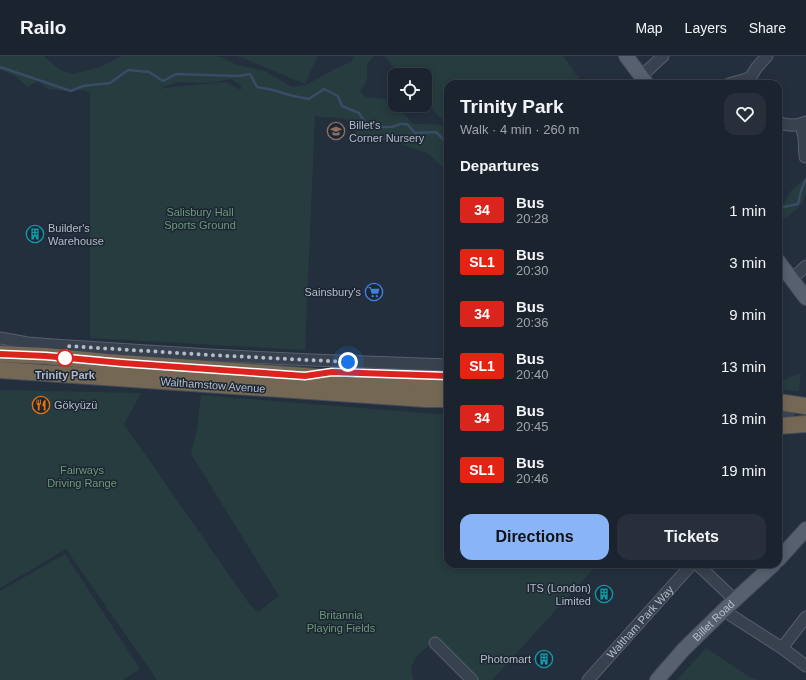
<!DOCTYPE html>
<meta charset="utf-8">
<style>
:root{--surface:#1b232e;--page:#282f3a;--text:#f1f3f6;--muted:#a0a4aa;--line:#39404a;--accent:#8ab4f8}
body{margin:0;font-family:Helvetica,sans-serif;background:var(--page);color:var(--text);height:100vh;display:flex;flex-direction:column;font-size:15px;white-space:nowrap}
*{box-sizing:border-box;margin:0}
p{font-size:13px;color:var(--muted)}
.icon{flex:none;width:22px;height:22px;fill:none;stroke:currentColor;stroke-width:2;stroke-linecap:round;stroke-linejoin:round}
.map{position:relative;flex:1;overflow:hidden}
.details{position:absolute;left:444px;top:24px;width:338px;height:488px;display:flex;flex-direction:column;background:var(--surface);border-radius:12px;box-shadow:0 2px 10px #0003,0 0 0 1px var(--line)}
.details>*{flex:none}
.badge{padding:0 8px;border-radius:3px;font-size:14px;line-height:26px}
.buttons{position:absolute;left:388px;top:12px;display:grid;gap:8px}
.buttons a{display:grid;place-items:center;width:44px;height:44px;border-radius:8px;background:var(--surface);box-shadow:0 2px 10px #0003,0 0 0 1px var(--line);font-size:20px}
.you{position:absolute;width:20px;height:20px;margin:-10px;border:3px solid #fff;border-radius:50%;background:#1a73e8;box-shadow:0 0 0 6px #1a73e833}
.map>.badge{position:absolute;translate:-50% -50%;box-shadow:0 0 0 2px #fff}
h2{padding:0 16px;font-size:15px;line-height:36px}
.round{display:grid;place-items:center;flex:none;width:42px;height:42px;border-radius:12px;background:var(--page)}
.overview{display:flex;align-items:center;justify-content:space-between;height:68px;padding:0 16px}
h1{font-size:19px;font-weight:800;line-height:30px}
.cta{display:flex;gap:8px;margin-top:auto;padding:8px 16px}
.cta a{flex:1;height:46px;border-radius:12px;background:var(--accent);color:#111;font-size:16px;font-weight:800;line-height:46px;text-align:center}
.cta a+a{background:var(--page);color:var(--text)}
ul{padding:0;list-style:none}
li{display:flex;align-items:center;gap:12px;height:52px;padding:0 16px}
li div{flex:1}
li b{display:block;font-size:15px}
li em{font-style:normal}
li .badge{min-width:44px;font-weight:700;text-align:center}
header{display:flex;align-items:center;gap:24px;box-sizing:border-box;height:56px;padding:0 20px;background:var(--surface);border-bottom:1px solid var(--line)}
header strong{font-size:19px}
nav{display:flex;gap:22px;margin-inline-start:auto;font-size:14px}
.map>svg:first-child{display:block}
.green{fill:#263c3f;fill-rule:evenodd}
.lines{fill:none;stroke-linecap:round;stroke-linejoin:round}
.stream{stroke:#394c67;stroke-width:2.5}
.highway-tunnel{stroke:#3a4453;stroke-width:16;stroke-dasharray:16 8;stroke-linecap:butt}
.minor-casing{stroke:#565f6c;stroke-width:13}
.major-casing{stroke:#414a57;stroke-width:16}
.highway-casing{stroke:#434c59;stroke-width:18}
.minor{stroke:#38414e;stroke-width:11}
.major{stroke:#56606e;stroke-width:14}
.highway{stroke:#746855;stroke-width:16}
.line-casing{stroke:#fff;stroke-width:9}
.line{stroke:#dc241f;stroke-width:6}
.walk{stroke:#b4bcc9;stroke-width:4;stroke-dasharray:0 7.2}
.stop-dot{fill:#fff;stroke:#dc241f;stroke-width:2}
.labels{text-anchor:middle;stroke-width:3;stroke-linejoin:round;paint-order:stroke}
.poi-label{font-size:11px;fill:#b4bcc9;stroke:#1d2633;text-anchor:start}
.park-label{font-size:11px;fill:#6b9a76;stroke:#1d2633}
.stop-label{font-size:11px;font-weight:bold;fill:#b4bcc9;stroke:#1d2633}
.street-label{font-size:11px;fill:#b4bcc9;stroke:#1d2633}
</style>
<header>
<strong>Railo</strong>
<nav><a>Map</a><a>Layers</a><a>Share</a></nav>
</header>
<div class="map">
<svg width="806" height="624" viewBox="0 0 806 624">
<rect width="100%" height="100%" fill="#242f3e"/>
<g class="green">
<path d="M0 0H44L60 14 73 18 100 11 122 0H211L221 1 235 8 264 15 292 31 306 29 335 13 351 6 354 0H374L367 8V24L360 36 366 41 387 43 407 61 413 68C424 68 438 66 448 72V116L427 97 395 86 356 80 354 69 342 62 320 61 315 59 305 294 90 282V37L84 34 64 35 48 33 38 25 28 31 15 20 0 14ZM231 23 241 30V34L226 26 163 32 159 34 161 32 177 26 210 27Z"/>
<path d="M238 0H318L305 28Z"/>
<path d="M384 0H563L583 28H448V70L425 45V19H401Z"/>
<path d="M806 121C806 126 806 132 806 137 804 152 788 159 778 168V153L784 147 790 136Z"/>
<path d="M801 317 799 335 778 334V326Z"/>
<path d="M0 334 141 337 124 368 250 549 258 556 279 540 191 398 197 372 201 339 448 359V508H598L492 624H477L433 585 416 601 411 612 413 624H157L66 493 0 532Z"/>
<path d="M65 498 140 613 123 624H0V535Z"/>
<path d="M706 592 748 620 758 624H677Z"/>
</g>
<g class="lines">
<g class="stream">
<path d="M0 11 71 35 83 30 110 27 128 14 149 16 163 25 176 18 239 20 250 18 257 31 273 34 293 40 309 43 324 33 338 40 342 50 359 57 365 66 378 71H392L400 68H407L415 77 436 76 448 88"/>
<path d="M784 151 798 148C800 140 801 131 806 124"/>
</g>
<path class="highway-tunnel" d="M778 361 806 362"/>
<defs>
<g id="minor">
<path d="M641 20 648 14 663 0"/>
<path d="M729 28 750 22"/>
<path d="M752 28 750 22 757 11 767 0"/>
<path d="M778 66C787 70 797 70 806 66"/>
<path d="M801 68 804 81 805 101"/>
<path d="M792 223 806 210"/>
<path d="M0 282 28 287 53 289 210 299 312 304 448 309"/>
<path d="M697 508 735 544"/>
<path d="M724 554 732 560 782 592 806 610"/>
<path d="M435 587 472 624"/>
<path d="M782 592 806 561"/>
<path id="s1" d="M588 624 692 508"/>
</g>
<g id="major">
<path d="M626 0 647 28"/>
<path d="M778 205 806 242"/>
<path d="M778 504 806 473"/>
<path id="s2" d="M657 624 684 593 724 554 774 508"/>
</g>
<g id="highway">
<path d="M0 298 46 300 107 306 305 320 347 324 448 330"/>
<path d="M0 314 426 343H448"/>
<path d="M778 346 806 350"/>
<path d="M778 370 806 368"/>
</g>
</defs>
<use href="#minor" class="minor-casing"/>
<use href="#major" class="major-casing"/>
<use href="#highway" class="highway-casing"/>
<use href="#minor" class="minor"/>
<use href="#major" class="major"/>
<use href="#highway" class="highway"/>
</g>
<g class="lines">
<defs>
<path id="line" d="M0 298 46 300 122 307 305 320 332 316 448 320"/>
</defs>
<use href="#line" class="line-casing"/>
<use href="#line" class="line"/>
<path class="walk" d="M65 302 67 290 210 299 348 306"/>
</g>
<defs>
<symbol id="school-ring" viewBox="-11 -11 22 22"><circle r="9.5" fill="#1d2633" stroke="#8d6e63" stroke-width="1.5"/><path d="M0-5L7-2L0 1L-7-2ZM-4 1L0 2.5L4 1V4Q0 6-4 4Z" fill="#8d6e63"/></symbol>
<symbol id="building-ring" viewBox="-11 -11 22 22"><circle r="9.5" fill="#1d2633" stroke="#0f9aa8" stroke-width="1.5"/><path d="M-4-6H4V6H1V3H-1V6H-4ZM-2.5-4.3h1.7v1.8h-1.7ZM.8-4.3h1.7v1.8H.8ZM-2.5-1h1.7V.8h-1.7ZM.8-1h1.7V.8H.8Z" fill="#0f9aa8"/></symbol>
<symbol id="supermarket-ring" viewBox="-11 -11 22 22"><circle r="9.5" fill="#1d2633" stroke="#3f7fe0" stroke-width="1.5"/><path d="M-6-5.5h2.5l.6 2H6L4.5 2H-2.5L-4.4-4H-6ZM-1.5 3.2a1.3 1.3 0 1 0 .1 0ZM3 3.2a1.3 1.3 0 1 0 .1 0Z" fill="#3f7fe0"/></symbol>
<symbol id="restaurant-ring" viewBox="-11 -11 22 22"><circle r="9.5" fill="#1d2633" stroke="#e8710a" stroke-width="1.5"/><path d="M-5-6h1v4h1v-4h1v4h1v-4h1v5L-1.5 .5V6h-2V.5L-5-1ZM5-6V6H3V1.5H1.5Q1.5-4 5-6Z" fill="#e8710a"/></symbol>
</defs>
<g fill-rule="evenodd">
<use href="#school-ring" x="326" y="65" width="20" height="20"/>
<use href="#building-ring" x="25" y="168" width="20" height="20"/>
<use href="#supermarket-ring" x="364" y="226" width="20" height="20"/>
<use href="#restaurant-ring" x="31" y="339" width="20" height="20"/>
<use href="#building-ring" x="594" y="528" width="20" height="20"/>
<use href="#building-ring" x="534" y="593" width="20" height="20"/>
</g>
<circle class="stop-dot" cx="65" cy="302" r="8"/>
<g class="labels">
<g class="poi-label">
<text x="349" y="73">Billet's<tspan x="349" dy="13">Corner Nursery</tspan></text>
<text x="48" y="176">Builder's<tspan x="48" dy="13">Warehouse</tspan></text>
<text x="361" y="240" text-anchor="end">Sainsbury's</text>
<text x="54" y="353">Gökyüzü</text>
<text x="591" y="536" text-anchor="end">ITS (London)<tspan x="591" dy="13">Limited</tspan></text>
<text x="531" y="607" text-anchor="end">Photomart</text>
</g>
<g class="park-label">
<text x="200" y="160">Salisbury Hall<tspan x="200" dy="13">Sports Ground</tspan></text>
<text x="82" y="418">Fairways<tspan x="82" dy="13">Driving Range</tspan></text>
<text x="341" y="563">Britannia<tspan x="341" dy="13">Playing Fields</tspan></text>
</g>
<g class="stop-label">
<text x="65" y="323">Trinity Park</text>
</g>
<g class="street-label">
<text transform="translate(213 329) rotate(4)" y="4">Walthamstow Avenue</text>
<text dy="4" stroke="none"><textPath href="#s2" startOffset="82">Billet Road</textPath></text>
<text dy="4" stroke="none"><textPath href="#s1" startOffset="78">Waltham Park Way</textPath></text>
</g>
</g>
</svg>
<div class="buttons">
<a><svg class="icon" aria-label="locate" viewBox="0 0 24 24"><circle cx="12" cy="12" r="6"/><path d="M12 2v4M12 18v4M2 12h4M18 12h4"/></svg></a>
</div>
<div class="you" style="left:348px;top:306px"></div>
<section class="details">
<div class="overview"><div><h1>Trinity Park</h1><p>Walk · 4 min · 260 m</p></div><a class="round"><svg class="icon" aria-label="heart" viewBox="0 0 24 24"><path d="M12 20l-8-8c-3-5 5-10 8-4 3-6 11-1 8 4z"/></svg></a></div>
<h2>Departures</h2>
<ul>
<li><span class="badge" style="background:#dc241f;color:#fff">34</span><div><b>Bus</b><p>20:28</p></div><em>1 min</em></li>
<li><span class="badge" style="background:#e42313;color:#fff">SL1</span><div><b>Bus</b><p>20:30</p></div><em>3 min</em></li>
<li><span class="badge" style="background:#dc241f;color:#fff">34</span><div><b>Bus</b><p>20:36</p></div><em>9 min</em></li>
<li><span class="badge" style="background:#e42313;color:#fff">SL1</span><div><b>Bus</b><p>20:40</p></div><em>13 min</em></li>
<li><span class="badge" style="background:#dc241f;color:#fff">34</span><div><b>Bus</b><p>20:45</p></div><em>18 min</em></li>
<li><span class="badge" style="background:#e42313;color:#fff">SL1</span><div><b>Bus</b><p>20:46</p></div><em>19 min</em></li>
</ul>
<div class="cta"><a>Directions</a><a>Tickets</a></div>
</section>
</div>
